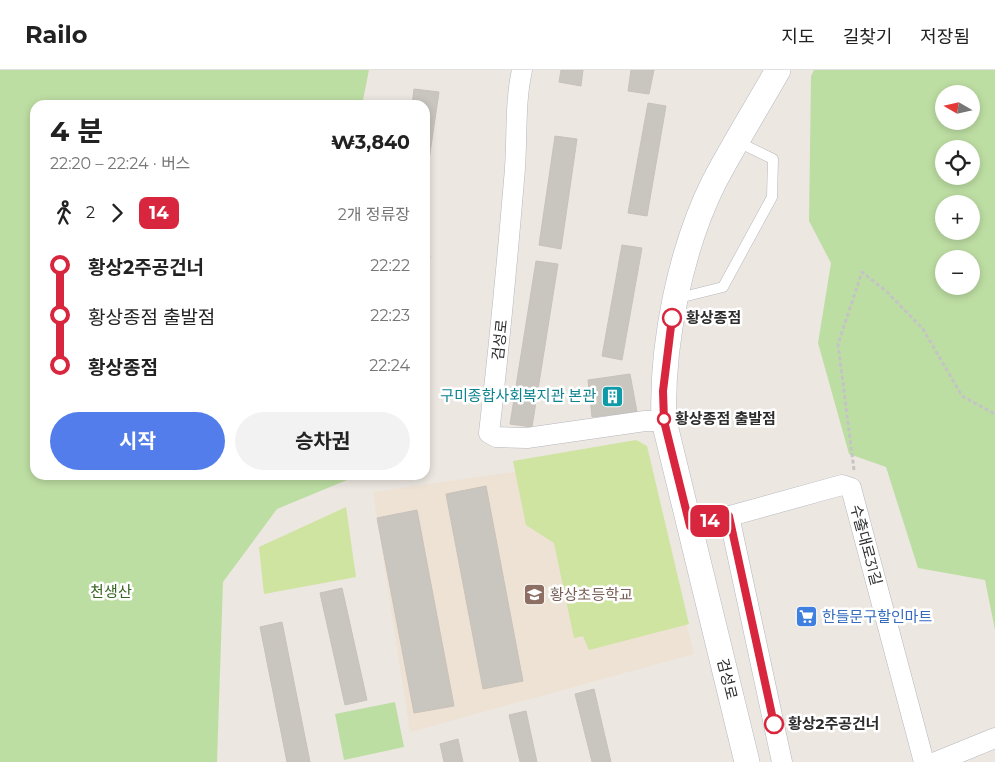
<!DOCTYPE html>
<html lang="ko">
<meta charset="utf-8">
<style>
:root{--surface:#fff;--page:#f2f2f2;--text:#222;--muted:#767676;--line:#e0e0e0;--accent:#527dea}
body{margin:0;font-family:Montserrat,"Noto Sans KR",sans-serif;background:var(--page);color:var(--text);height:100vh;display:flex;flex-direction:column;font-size:19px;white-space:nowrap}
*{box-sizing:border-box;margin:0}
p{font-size:16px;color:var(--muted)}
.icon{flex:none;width:28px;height:28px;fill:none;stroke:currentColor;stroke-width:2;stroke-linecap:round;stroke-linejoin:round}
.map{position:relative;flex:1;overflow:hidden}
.details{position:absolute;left:30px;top:30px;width:400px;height:380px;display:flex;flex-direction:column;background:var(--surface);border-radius:15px;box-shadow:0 2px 8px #0003}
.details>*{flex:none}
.badge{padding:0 10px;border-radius:8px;font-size:18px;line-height:32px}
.needle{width:32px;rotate:279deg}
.fabs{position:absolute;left:935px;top:15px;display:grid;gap:10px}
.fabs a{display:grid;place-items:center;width:45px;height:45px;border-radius:50%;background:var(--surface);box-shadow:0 2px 8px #0003;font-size:25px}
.map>.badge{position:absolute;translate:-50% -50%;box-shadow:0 0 0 2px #fff}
.legs{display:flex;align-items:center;gap:8px;height:55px;padding:0 20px;font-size:16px}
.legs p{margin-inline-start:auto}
.head{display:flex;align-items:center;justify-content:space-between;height:85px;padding:0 20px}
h1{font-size:28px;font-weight:700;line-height:38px}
.cta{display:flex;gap:10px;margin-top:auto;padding:10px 20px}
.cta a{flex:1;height:58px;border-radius:30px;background:var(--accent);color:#fff;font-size:20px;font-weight:700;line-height:58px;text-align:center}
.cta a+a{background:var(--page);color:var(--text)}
ul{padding:0 20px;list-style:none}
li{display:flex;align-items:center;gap:18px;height:50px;font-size:19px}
li i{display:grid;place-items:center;width:8px;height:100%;margin:0 6px;background:currentColor}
li i::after{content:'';width:12px;height:12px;margin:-6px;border:4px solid;border-radius:50%;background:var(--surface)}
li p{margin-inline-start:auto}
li:first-child i{background:linear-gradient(#0000 50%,currentColor 0)}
li:last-child i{background:linear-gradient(currentColor 50%,#0000 0)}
header{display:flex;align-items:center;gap:30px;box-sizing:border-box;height:70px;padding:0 25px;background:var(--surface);border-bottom:1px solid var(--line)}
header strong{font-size:24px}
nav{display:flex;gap:28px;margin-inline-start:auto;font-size:18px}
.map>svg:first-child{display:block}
.education{fill:#ede2d3}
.green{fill:#bddea3;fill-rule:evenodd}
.pitch{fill:#cee4a0}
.building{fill:#c9c5bf;stroke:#c9c2bb}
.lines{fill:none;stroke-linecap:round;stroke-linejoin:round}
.service-casing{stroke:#b5b7bf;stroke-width:11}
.minor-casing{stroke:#b5b7bf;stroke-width:21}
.tertiary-casing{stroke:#b5b7bf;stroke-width:26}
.path{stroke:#c4c4c4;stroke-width:3;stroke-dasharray:4 2.5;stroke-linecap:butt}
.service{stroke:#fff;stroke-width:10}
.minor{stroke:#fff;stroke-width:20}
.tertiary{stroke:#fff;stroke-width:25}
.line-1-casing{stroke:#fff;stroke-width:11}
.line-1{stroke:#d7263d;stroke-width:8}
.stop-1-dot{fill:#fff;stroke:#d7263d;stroke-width:2.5}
.labels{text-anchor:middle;stroke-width:5;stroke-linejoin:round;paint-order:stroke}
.stop-label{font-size:15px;font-weight:bold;fill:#2d2d2d;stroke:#fff;text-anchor:start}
.street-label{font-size:15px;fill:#2d2d2d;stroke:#fff}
.culture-label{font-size:15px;fill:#0d838f;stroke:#fff;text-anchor:end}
.park-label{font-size:15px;fill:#376522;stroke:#fff}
.education-label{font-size:15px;fill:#785e54;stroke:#fff;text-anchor:start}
.shop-label{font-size:15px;fill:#366cbe;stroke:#fff;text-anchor:start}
</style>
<header>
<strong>Railo</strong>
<nav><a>지도</a><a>길찾기</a><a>저장됨</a></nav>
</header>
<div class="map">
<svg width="995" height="692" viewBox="0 0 995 692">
<rect width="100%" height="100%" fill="#ede7e1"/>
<path class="education" d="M639 384 665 467 694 584 410 662 373 422Z"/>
<g class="green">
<path d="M0 0H369L362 35H35V405H359L277 439 223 512 217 692H0Z"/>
<path d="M814 0H995V560L985 510 918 498 886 397 849 384 818 273 831 193 809 151 811 6ZM944 24H971V51H944ZM944 79H971V106H944ZM944 134H971V161H944ZM944 189H971V216H944Z"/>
<path d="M395 632 404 677 344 690 335 644Z"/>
</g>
<g class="pitch">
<path d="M636 370 647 376 689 554 589 580 583 566 574 568 554 473 526 455 513 391Z"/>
<path d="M346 437 356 507 264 524 259 477Z"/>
</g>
<g class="building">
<path d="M561 0H583L581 16 559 12Z"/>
<path d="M631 0H654L649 24 628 21Z"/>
<path d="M414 19 439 22 425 117V35H412Z"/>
<path d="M648 33 666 36 647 146 628 143Z"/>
<path d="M555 66 577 69 561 179 539 175Z"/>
<path d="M622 175 642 178 622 290 602 286Z"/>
<path d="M425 186H430L425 215Z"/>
<path d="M536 191 558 194 532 357 510 354Z"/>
<path d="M630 304 637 342 592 347 588 310Z"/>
<path d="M486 416 523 611 483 619 446 424Z"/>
<path d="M417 440 454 636 414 643 377 448Z"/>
<path d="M342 518 367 630 345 635 320 523Z"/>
<path d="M282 552 310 692H287L260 557Z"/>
<path d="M594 619 611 692H592L575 624Z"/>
<path d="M526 641 537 692H520L509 645Z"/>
<path d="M458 669 463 692H444L440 674Z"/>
</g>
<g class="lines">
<defs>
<path id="service" d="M675 229 723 217 772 127 773 89 738 72"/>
<g id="minor">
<path d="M522 0C514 36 518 73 514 110 507 194 499 278 489 363L496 367 527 368 645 351H664"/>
<path d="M729 446 782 692"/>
<path d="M690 457 842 415 851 418 924 692"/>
<path d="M936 692 995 668"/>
</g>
<path id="tertiary" d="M747 692 664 351C661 276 680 180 714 112 734 74 757 37 778 0"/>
</defs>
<use href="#service" class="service-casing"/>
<use href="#minor" class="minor-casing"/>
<use href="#tertiary" class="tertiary-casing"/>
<path class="path" d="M854 400 838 274 862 202 886 221 923 259 962 326 995 344"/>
<use href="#service" class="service"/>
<use href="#minor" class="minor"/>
<use href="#tertiary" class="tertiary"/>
</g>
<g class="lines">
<defs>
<path id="line-1" d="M672 248 663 321 664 351 690 456 729 446 774 654"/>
</defs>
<use href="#line-1" class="line-1-casing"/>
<use href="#line-1" class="line-1"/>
</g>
<defs>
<symbol id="building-square" viewBox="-11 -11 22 22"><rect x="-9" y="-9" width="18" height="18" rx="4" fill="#0f9aa8" stroke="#fff"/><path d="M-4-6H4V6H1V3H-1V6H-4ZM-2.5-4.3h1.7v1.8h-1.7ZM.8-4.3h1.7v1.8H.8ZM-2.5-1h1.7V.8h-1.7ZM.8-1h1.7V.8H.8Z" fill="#fff"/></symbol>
<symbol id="school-square" viewBox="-11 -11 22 22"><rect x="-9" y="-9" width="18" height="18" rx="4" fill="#8d6e63" stroke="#fff"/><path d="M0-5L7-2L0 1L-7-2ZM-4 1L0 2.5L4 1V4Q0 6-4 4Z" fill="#fff"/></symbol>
<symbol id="supermarket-square" viewBox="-11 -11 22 22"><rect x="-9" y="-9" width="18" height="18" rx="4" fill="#3f7fe0" stroke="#fff"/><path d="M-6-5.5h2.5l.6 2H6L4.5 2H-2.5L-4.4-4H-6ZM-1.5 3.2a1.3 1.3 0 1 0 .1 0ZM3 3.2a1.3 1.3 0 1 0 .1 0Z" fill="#fff"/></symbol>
</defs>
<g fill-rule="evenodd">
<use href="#building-square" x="600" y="314" width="25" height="25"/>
<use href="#school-square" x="522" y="512" width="25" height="25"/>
<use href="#supermarket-square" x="794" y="534" width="25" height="25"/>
</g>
<g class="stop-1-dot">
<circle cx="672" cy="248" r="9"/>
<circle cx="664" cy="349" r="6"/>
<circle cx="774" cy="654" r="9"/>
</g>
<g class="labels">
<g class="stop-label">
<text x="686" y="253">황상종점</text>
<text x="675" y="354">황상종점 출발점</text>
<text x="788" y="659">황상2주공건너</text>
</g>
<g class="street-label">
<text transform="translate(500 270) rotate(-84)" y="5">검성로</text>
<text transform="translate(866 475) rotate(75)" y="5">수출대로31길</text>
<text transform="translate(727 609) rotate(76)" y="5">검성로</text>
</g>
<g class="culture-label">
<text x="596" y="331">구미종합사회복지관 본관</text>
</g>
<g class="park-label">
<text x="111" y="527">천생산</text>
</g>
<g class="education-label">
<text x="550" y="530">황상초등학교</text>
</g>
<g class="shop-label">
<text x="822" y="552">한들문구할인마트</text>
</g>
</g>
</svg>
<div class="fabs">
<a><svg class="needle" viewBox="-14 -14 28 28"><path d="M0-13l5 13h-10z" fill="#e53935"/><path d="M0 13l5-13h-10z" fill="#767676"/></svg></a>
<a><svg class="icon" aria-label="locate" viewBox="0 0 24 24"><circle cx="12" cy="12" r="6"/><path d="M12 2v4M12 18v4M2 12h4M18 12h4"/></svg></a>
<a>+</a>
<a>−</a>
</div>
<b class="badge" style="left:710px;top:451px;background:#d7263d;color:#fff">14</b>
<section class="details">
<div class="head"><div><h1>4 분</h1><p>22:20 – 22:24 · 버스</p></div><b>₩3,840</b></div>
<div class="legs"><svg class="icon" aria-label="walk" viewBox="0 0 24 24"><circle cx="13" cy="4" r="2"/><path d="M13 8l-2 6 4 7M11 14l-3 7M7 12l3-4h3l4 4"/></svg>2<svg class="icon" aria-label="forward" viewBox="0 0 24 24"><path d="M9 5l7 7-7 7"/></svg><b class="badge" style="background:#d7263d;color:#fff">14</b><p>2개 정류장</p></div>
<ul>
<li><i style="color:#d7263d"></i><b>황상2주공건너</b><p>22:22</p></li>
<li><i style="color:#d7263d"></i><span>황상종점 출발점</span><p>22:23</p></li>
<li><i style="color:#d7263d"></i><b>황상종점</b><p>22:24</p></li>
</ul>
<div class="cta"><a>시작</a><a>승차권</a></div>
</section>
</div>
